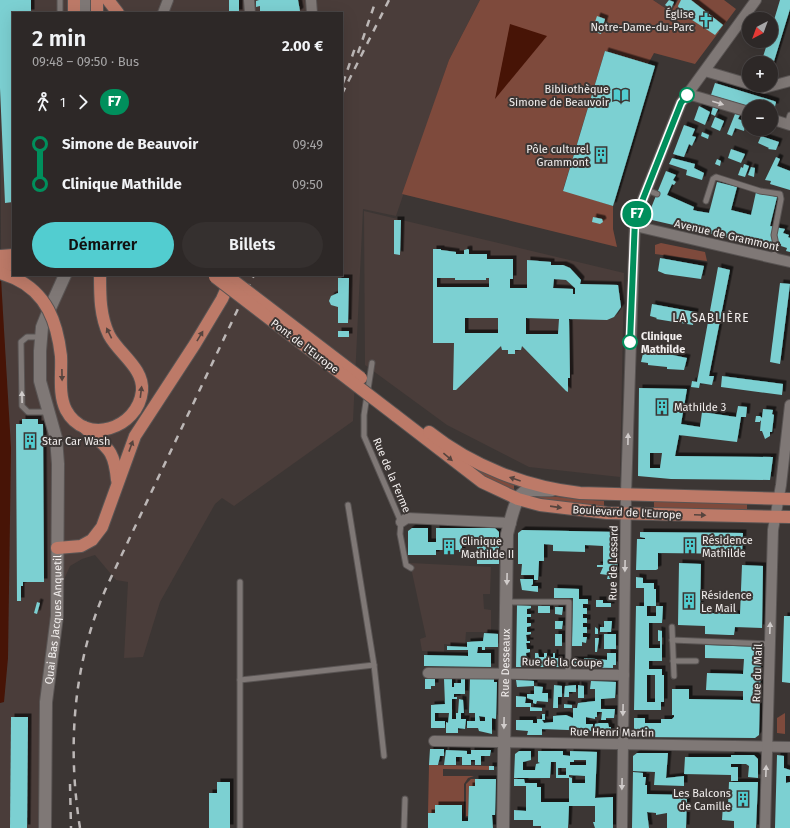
<!DOCTYPE html>
<html lang="fr">
<meta charset="utf-8">
<style>
:root{--surface:#2d2827;--page:#35302f;--text:#f1f3f6;--muted:#a7a6a7;--line:#484444;--accent:#52cdd0}
body{margin:0;font-family:"Fira Sans",sans-serif;background:var(--page);color:var(--text);height:100vh;display:flex;flex-direction:column;font-size:15px;white-space:nowrap}
*{box-sizing:border-box;margin:0}
p{font-size:13px;color:var(--muted)}
.icon{flex:none;width:22px;height:22px;fill:none;stroke:currentColor;stroke-width:2;stroke-linecap:round;stroke-linejoin:round}
.map{position:relative;flex:1;overflow:hidden}
.details{position:absolute;left:12px;top:12px;width:331px;height:264px;display:flex;flex-direction:column;background:var(--surface);border-radius:0px;box-shadow:0 4px 16px #0002,0 0 0 1px var(--line)}
.details>*{flex:none}
.badge{padding:0 8px;border-radius:13px;font-size:14px;line-height:26px}
.needle{width:26px;rotate:221deg}
.tools{position:absolute;left:742px;top:12px;display:grid;gap:8px}
.tools a{display:grid;place-items:center;width:36px;height:36px;border-radius:50%;background:var(--surface);box-shadow:0 4px 16px #0002,0 0 0 1px var(--line);font-size:20px}
.map>.badge{position:absolute;translate:-50% -50%;box-shadow:0 0 0 2px #fff}
.legs{display:flex;align-items:center;gap:6px;height:44px;padding:0 20px;font-size:13px}
.legs p{margin-inline-start:auto}
.summary{display:flex;align-items:center;justify-content:space-between;height:68px;padding:0 20px}
h1{font-size:22px;font-weight:600;line-height:30px}
.button{display:flex;gap:8px;margin-top:auto;padding:8px 20px}
.button a{flex:1;height:46px;border-radius:24px;background:var(--accent);color:#111;font-size:16px;font-weight:600;line-height:46px;text-align:center}
.button a+a{background:var(--page);color:var(--text)}
ul{padding:0 20px;list-style:none}
li{display:flex;align-items:center;gap:14px;height:40px;font-size:15px}
li i{display:grid;place-items:center;width:6px;height:100%;margin:0 5px;background:currentColor}
li i::after{content:'';width:10px;height:10px;margin:-5px;border:3px solid;border-radius:50%;background:var(--surface)}
li p{margin-inline-start:auto}
li:first-child i{background:linear-gradient(#0000 50%,currentColor 0)}
li:last-child i{background:linear-gradient(currentColor 50%,#0000 0)}
.map>svg:first-child{display:block}
.built{fill:#4a3d3a;fill-rule:evenodd}
.green{fill:#7e4a3c}
.water{fill:#471406}
.building{fill:#7cd0d2;fill-rule:evenodd;filter:url(#shadow)}
.lines{fill:none;stroke-linecap:round;stroke-linejoin:round}
.lane-casing{stroke:#595453;stroke-width:7}
.street-casing{stroke:#595453;stroke-width:12}
.secondary-casing{stroke:#595453;stroke-width:14}
.primary-casing{stroke:#595453;stroke-width:14}
.lane{stroke:#7f7876;stroke-width:5}
.street{stroke:#7f7876;stroke-width:10}
.secondary{stroke:#7f7876;stroke-width:12}
.primary{stroke:#bd7a68;stroke-width:12}
.rail{stroke:#bcb7b6;stroke-width:2.5;stroke-dasharray:7 7;stroke-linecap:butt}
.primary-bridge-casing{stroke:#595453;stroke-width:14;stroke-linecap:butt}
.primary-bridge{stroke:#bd7a68;stroke-width:12}
.oneway{fill:#d0cbca}
.oneway2{fill:#56443e}
.line-1-casing{stroke:#fff;stroke-width:9}
.line-1{stroke:#008f5c;stroke-width:6}
.stop-1-dot{fill:#fff;stroke:#008f5c;stroke-width:2}
.labels{text-anchor:middle;stroke-width:4;stroke-linejoin:round;paint-order:stroke}
.poi-label{font-size:11px;fill:#f3efee;stroke:#3c3634;text-anchor:start}
.street-label{font-size:11px;fill:#f3efee;stroke:#3c3634}
.stop-label{font-size:11px;font-weight:bold;fill:#f3efee;stroke:#3c3634;text-anchor:start}
.neighbourhood-label{font-size:12px;letter-spacing:1px;fill:#f3efee;stroke:#3c3634}
</style>
<div class="map">
<svg width="790" height="828" viewBox="0 0 790 828">
<defs>
<filter id="shadow"><feDropShadow dx="3.5" dy="-3.5" stdDeviation="0" flood-color="#0009"/></filter>
</defs>
<rect width="100%" height="100%" fill="#3c3634"/>
<g class="built">
<path d="M0 0H480L449 60 396 216 363 209 353 421 234 506 222 498 215 504 160 602 143 657 124 658 128 582 116 580 95 555 82 559 70 566 62 584 52 685V828H0V703L3 702ZM13 13H342V275H13Z"/>
<path d="M653 0H678L671 12Z"/>
<path d="M364 211 624 273 620 477 529 467 447 425 365 365Z"/>
<path d="M410 563 491 567 490 594H483L484 609 491 610V632H466L465 645 444 644V652L422 651 420 639 426 637Z"/>
</g>
<g class="green">
<path d="M480 0H653L671 12 678 0H724L736 9 695 64 654 53 648 64 605 51 604 54 563 190 613 206V229L617 247 402 194 449 60Z"/>
<path d="M661 243 705 252 707 261 655 254V245Z"/>
<path d="M448 450 514 482V490L486 478Z"/>
<path d="M532 496H546L604 501V507L561 503Z"/>
<path d="M654 501 747 503V510L654 508Z"/>
<path d="M785 713V734L777 733V718Z"/>
<path d="M429 765 489 766V770L443 769V776H474L468 778 464 784V817L462 805H435V813H428Z"/>
<path d="M471 779H475V786L469 787 468 816H466V784Z"/>
</g>
<g class="water">
<path d="M510 24 547 36 495 99Z"/>
<path d="M0 262 11 448 8 658 4 702 0 703Z"/>
</g>
<g class="building">
<path d="M0 0H31V13H13V202L5 203 0 88Z"/>
<rect x="229" y="0" width="10" height="13"/>
<path d="M259 0H298L300 11 298 13H260V6L256 7V1Z"/>
<path d="M669 0 674 2 671 9 665 5Z"/>
<path d="M681 0H691L723 25 715 35 680 12 678 6Z"/>
<path d="M780 0H790V9L771 71V63H761L768 41H771V30Z"/>
<path d="M597 16 605 19 601 34 592 31Z"/>
<path d="M605 51 655 66 613 206 563 191Z"/>
<path d="M715 83 774 101 776 102 775 107H751L711 95Z"/>
<path d="M699 106 710 112 705 125 694 120Z"/>
<path d="M713 107 718 109 715 116 711 114Z"/>
<path d="M735 114 740 115 738 119 746 122 744 131 735 128 732 136 727 134Z"/>
<path d="M715 117 724 121 720 131 711 127Z"/>
<path d="M684 125 695 129 692 136 696 137 692 146 689 144 684 157 673 154Z"/>
<path d="M754 129H764L763 132Z"/>
<path d="M702 132 709 135 708 139 701 136Z"/>
<path d="M761 136 779 142 776 150 768 149 769 148 758 143Z"/>
<path d="M731 149 745 154 741 163 728 158Z"/>
<path d="M776 157 780 159 777 166 790 171V190L770 184 771 181 765 180Z"/>
<path d="M672 158 695 164 694 168 704 173 702 180 686 175 687 170 669 164Z"/>
<path d="M717 159 721 161 720 166 715 164Z"/>
<path d="M744 164 749 166 745 177 738 175 741 167 743 168Z"/>
<path d="M751 167 755 168 754 177 748 175Z"/>
<path d="M666 171 676 175 673 180 676 182 674 185 672 184 667 195 694 207 693 210 697 211 709 213 717 182 737 187 731 210 751 215 756 192 777 197 770 226 785 229 783 233 789 235 788 237 790 238V252L786 251 787 248 778 245 780 242 776 240 773 248 652 220 649 213Z"/>
<path d="M593 217 602 219 603 222 600 224 592 222Z"/>
<path d="M394 220H401L400 255 394 254Z"/>
<path d="M433 249H441V250L456 252V254H464V250L468 249 469 250V254H487V259H513V279H510V288H527V260L551 262V265H563L570 268 581 280 580 284 618 285 621 307 614 317 607 320 569 319 570 378H568V392L566 391 522 346 521 350H515V354H508V350H502L501 346 456 390H453L454 343H433ZM437 278H455V280H486V278H489V287H437ZM554 279 566 280 575 288V294H573V289L553 288ZM465 318H498V333H465ZM526 318 559 319 558 334H526Z"/>
<path d="M660 258 704 266 701 279 665 274 658 271Z"/>
<path d="M718 267 730 270 709 376H714L712 385 700 383 699 388 691 387 692 381 697 382Z"/>
<path d="M338 278H349L348 323H338V307L331 305 329 301 331 296 338 293Z"/>
<path d="M780 283 790 284 780 364 770 362Z"/>
<path d="M652 304 695 312 693 325 656 319 657 318 650 316Z"/>
<rect x="338" y="331" width="11" height="6"/>
<path d="M644 349 687 358 684 370 667 369V367L648 365V363L641 362Z"/>
<path d="M722 376 783 384 782 395 721 387Z"/>
<path d="M639 388 687 389 681 424 700 427 702 412 736 417 738 406 747 407 746 417H741L737 442 679 435 675 456 773 457 770 480 671 479 638 476ZM650 453H662L660 468H650Z"/>
<path d="M763 409 773 410 772 414 774 415 772 432H770V436L765 439 762 431H760L761 420 760 422H755L756 416H760L762 418Z"/>
<path d="M22 419H38V424H43L44 582H23V586H21V601H17L16 424H22Z"/>
<path d="M412 528H428V542H436V528H495L499 532V564H477V544L462 545V552H459V550H436V555H408V531Z"/>
<path d="M522 530 618 532 617 579H607L608 575 600 574 603 567H597V565H603V546L585 545V552L553 551V545L544 544V561H539L538 580H534V575H521L522 564H518V533Z"/>
<path d="M640 532 743 533 742 554 658 553V569L656 570H636L637 539H645V538L640 537Z"/>
<path d="M679 563 701 564 700 613 740 614 742 565 763 566 762 628 735 627 734 635H729L705 634V626L678 625Z"/>
<path d="M636 577 643 578V583H654V589H656V606H647V616H656V606H663L662 623H649V648H660V641H658V630L662 631V661H649V669H662V675H664V702H661V710H634L636 606H644V588H636ZM647 675H655V702H647Z"/>
<path d="M520 579H533V584L531 586H538V592L522 590Z"/>
<path d="M554 588 579 589V599H588V604H583V608H587V614H583V618H587V623H583V627H587V633H583V637H587L586 643 582 642V646H572L573 598H554Z"/>
<path d="M596 600H603V603H611V607H596Z"/>
<path d="M37 602 40 603 37 614 34 613Z"/>
<path d="M517 605 531 606V608L527 609V614H531V617H527V623H531V626L527 627V632H531V634L526 635 527 641H530V643H526L527 649H530V652L526 653 527 665H530V667H516Z"/>
<rect x="538" y="606" width="12" height="7"/>
<path d="M555 607H563L562 615 555 614Z"/>
<path d="M784 616H790V683L782 682Z"/>
<path d="M555 621H563L562 629H555Z"/>
<path d="M604 621H612L611 632H600V627H604Z"/>
<path d="M595 627 598 629V634H595Z"/>
<path d="M484 633 498 634V647H485V650H482V647H478L477 653H491V667L424 666V655L468 656V650H447V646L467 647V642L483 641Z"/>
<rect x="555" y="634" width="7" height="12"/>
<rect x="604" y="634" width="12" height="15"/>
<path d="M595 638H599L597 652H595Z"/>
<path d="M705 645 761 647 759 735 755 738 638 737 634 733V718H645V723H661V719H672L674 717V715H672V689H689V699L743 700V691L706 690 707 673 743 674 744 659 705 658Z"/>
<path d="M535 653H538L539 657H544V653H547V657H553V653H555V658H562V667H535Z"/>
<path d="M607 653H616V665H613V668L571 667V660H584V658L607 660Z"/>
<path d="M425 679H435V686H431V689H425Z"/>
<path d="M444 679H452V687H454V683H461V679H465V694H454V697H457V699H452V719H456V713H458L459 699 463 700 464 713H461V719H466L465 729 458 728V733H446V722L448 723 449 713H435V721H445V728H431V705L445 704Z"/>
<path d="M470 679H494V682H497L496 719 492 718V734L479 731 478 728H467V721H475V713H469ZM479 716 485 717V721H480Z"/>
<path d="M516 680 534 681V686L517 687Z"/>
<path d="M591 681 616 682 615 698 601 699V709H615L614 718H606V720H601L602 712H597V717H595V719L586 717V724H593V731L542 729V735H527L528 731 516 730V720H533V723H537V719H542V714H545V720H542L544 723 553 722V716L566 715 573 718V708H577L578 703 595 701V689H590Z"/>
<path d="M554 685 562 686V697H558V708H553Z"/>
<path d="M576 685V692H569V697H564L565 686Z"/>
<path d="M578 685 584 686V698H578Z"/>
<path d="M534 686 543 687 542 693H548V702L537 701 536 704 533 703V700L527 698V694H534Z"/>
<path d="M516 696 526 697 525 703H531V707H516Z"/>
<path d="M564 704 572 705V708H564Z"/>
<path d="M530 707 542 708V711H530Z"/>
<path d="M11 717H28L27 828H10Z"/>
<path d="M599 723H608L609 727H611V732H601V736H594L595 724Z"/>
<path d="M430 749H444V756H440L438 765H429Z"/>
<path d="M446 750 467 751V754H471V750H491L490 756H481V765H475V760H471V765H462V757H456V765H444Z"/>
<path d="M519 751H531V760L523 762V770H535L536 764 540 763 538 762V751H563V755L570 756V751L597 752 595 798 613 797V828H595L593 822H595V806H569L568 828H541V826H533V820H514V810L526 811V786H514V779H524L525 783H537V787H541V802H569V777L572 778V783H585V776L569 775V778H556V762H551L550 778H514L515 754ZM574 760H586V765H570V762H574ZM558 768H566V775H558Z"/>
<path d="M637 753H668L666 778 684 776V786L654 785 655 772 633 771V756Z"/>
<path d="M731 755H754L758 759V778L748 777 749 766 746 764H731V767H738V781H731V775L684 774 685 757H731Z"/>
<path d="M777 755 784 756V768L790 770V776H786V783L790 782V828H775Z"/>
<rect x="489" y="766" width="5" height="4"/>
<path d="M633 772 643 773V777H646L645 785H647V794L687 795 686 828H667V813L656 815V813L647 812 649 828H632Z"/>
<path d="M475 779H496L495 815H492L493 828H428V813H435V805H462V821H468L469 786H475Z"/>
<path d="M217 782H230V828H209V793H217Z"/>
<path d="M729 782H758L756 828H734V821L722 820 723 805 728 806Z"/>
<path d="M723 794H727V798H722Z"/>
</g>
<g class="lines">
<defs>
<g id="lane">
<path d="M60 13V0"/>
<path d="M787 124 790 115"/>
<path d="M647 190 657 194"/>
<path d="M706 201 713 179 716 177 760 191 780 194 781 199 774 235 776 245 774 258"/>
<path d="M41 337H27L21 342 22 406 28 412H49"/>
<path d="M372 363 364 415V436L401 522 400 534 406 565 411 568"/>
<path d="M348 505 374 665 384 756"/>
<path d="M506 602H569L568 674"/>
<path d="M672 627 674 676"/>
<path d="M672 640 770 644"/>
<path d="M673 661H696"/>
<path d="M240 680 374 665"/>
<path d="M240 828V582"/>
<path d="M404 828 405 799"/>
</g>
<g id="street">
<path d="M249 0 250 13"/>
<path d="M311 0 312 13"/>
<path d="M163 13 168 0"/>
<path d="M705 71 749 84"/>
<path d="M752 85 764 88 790 81"/>
<path d="M688 94 749 112"/>
<path d="M771 119 790 125"/>
<path d="M635 226 790 262"/>
<path d="M401 522 407 518 511 523"/>
<path d="M428 673 624 675"/>
<path d="M434 741 790 747"/>
<path d="M622 828 626 494 635 219 681 103 756 0"/>
<path d="M765 828 773 530 781 485 790 405"/>
</g>
<g id="secondary">
<path d="M84 0V13"/>
<path id="s1" d="M45 828 46 702 57 616 58 464 56 438 40 381V351L42 327 46 317 65 275"/>
<path id="s2" d="M503 828 507 534C510 524 515 494 526 491 534 489 544 491 552 490"/>
</g>
<g id="primary">
<path d="M97 0V13"/>
<path d="M108 0 118 13"/>
<path d="M74 13V0"/>
<path d="M0 256 13 255"/>
<path d="M0 266 13 264"/>
<path d="M0 273 14 278"/>
<path d="M61 356C62 373 58 394 66 410 85 446 138 429 142 391 144 368 119 354 109 335 100 316 100 296 100 275"/>
<path d="M395 415 482 482 518 499 540 505 607 513 790 517"/>
<path d="M84 427C106 448 114 447 117 480"/>
<path d="M429 432C472 466 526 487 580 493L790 499"/>
<path d="M57 548 81 546 92 540 102 527 135 436 195 344 222 299 231 279"/>
</g>
</defs>
<use href="#lane" class="lane-casing"/>
<use href="#street" class="street-casing"/>
<use href="#secondary" class="secondary-casing"/>
<use href="#primary" class="primary-casing"/>
<use href="#lane" class="lane"/>
<use href="#street" class="street"/>
<use href="#secondary" class="secondary"/>
<use href="#primary" class="primary"/>
<g class="rail">
<path d="M358 53 376 0"/>
<path d="M343 83 356 45"/>
<path d="M342 94 389 0"/>
<path d="M70 784 71 828"/>
<path d="M80 828C67 746 73 662 107 586L254 275"/>
</g>
<defs>
<g id="primary-bridge">
<path d="M226 275 361 378"/>
<path d="M215 277 395 415"/>
<path d="M14 278C47 293 57 322 61 356"/>
</g>
</defs>
<use href="#primary-bridge" class="primary-bridge-casing"/>
<use href="#primary-bridge" class="primary-bridge"/>
</g>
<defs><path id="oneway-solid" d="M-6-.8H1V-3.2L6.5 0L1 3.2V.8H-6Z"/></defs>
<g class="oneway">
<use href="#oneway-solid" transform="translate(718 103) rotate(17)"/>
<use href="#oneway-solid" transform="translate(22 397) rotate(-91)"/>
<use href="#oneway-solid" transform="translate(628 439) rotate(-89)"/>
<use href="#oneway-solid" transform="translate(625 566) rotate(91)"/>
<use href="#oneway-solid" transform="translate(507 579) rotate(91)"/>
<use href="#oneway-solid" transform="translate(770 628) rotate(-88)"/>
<use href="#oneway-solid" transform="translate(623 710) rotate(91)"/>
<use href="#oneway-solid" transform="translate(504 723) rotate(91)"/>
<use href="#oneway-solid" transform="translate(766 771) rotate(-88)"/>
<use href="#oneway-solid" transform="translate(622 784) rotate(91)"/>
</g>
<g class="oneway2">
<use href="#oneway-solid" transform="translate(109 333) rotate(-116)"/>
<use href="#oneway-solid" transform="translate(200 336) rotate(-59)"/>
<use href="#oneway-solid" transform="translate(62 375) rotate(89)"/>
<use href="#oneway-solid" transform="translate(141 392) rotate(-83)"/>
<use href="#oneway-solid" transform="translate(131 446) rotate(-70)"/>
<use href="#oneway-solid" transform="translate(448 457) rotate(40)"/>
<use href="#oneway-solid" transform="translate(515 479) rotate(-161)"/>
<use href="#oneway-solid" transform="translate(556 507) rotate(8)"/>
<use href="#oneway-solid" transform="translate(700 515) rotate(2)"/>
</g>
<g class="lines">
<defs>
<path id="line-1" d="M630 342 635 219 681 103 687 95"/>
</defs>
<use href="#line-1" class="line-1-casing"/>
<use href="#line-1" class="line-1"/>
</g>
<defs>
<symbol id="church-bare" viewBox="-9 -9 18 18"><path d="M-1.2-6h2.4v3.5h3.3v2.4h-3.3V6h-2.4V-.1h-3.3v-2.4h3.3Z" fill="#52cdd0" stroke="#3c3634" stroke-width="2.5" paint-order="stroke"/></symbol>
<symbol id="library-bare" viewBox="-9 -9 18 18"><path d="M-6-4Q-3-5.5-.7-3.5V5Q-3 3-6 4ZM6-4Q3-5.5 .7-3.5V5Q3 3 6 4Z" fill="#52cdd0" stroke="#3c3634" stroke-width="2.5" paint-order="stroke"/></symbol>
<symbol id="building-bare" viewBox="-9 -9 18 18"><path d="M-4-6H4V6H1V3H-1V6H-4ZM-2.5-4.3h1.7v1.8h-1.7ZM.8-4.3h1.7v1.8H.8ZM-2.5-1h1.7V.8h-1.7ZM.8-1h1.7V.8H.8Z" fill="#52cdd0" stroke="#3c3634" stroke-width="2.5" paint-order="stroke"/></symbol>
</defs>
<g fill-rule="evenodd">
<use href="#church-bare" x="695" y="9" width="22" height="22"/>
<use href="#library-bare" x="610" y="84" width="22" height="22"/>
<use href="#building-bare" x="590" y="144" width="22" height="22"/>
<use href="#building-bare" x="651" y="396" width="22" height="22"/>
<use href="#building-bare" x="19" y="430" width="22" height="22"/>
<use href="#building-bare" x="679" y="535" width="22" height="22"/>
<use href="#building-bare" x="438" y="536" width="22" height="22"/>
<use href="#building-bare" x="678" y="590" width="22" height="22"/>
<use href="#building-bare" x="732" y="788" width="22" height="22"/>
</g>
<g class="stop-1-dot">
<circle cx="687" cy="95" r="7"/>
<circle cx="630" cy="342" r="7"/>
</g>
<g class="labels">
<g class="poi-label">
<text x="694" y="18" text-anchor="end">Église<tspan x="694" dy="13">Notre-Dame-du-Parc</tspan></text>
<text x="609" y="93" text-anchor="end">Bibliothèque<tspan x="609" dy="13">Simone de Beauvoir</tspan></text>
<text x="589" y="153" text-anchor="end">Pôle culturel<tspan x="589" dy="13">Grammont</tspan></text>
<text x="674" y="411">Mathilde 3</text>
<text x="42" y="445">Star Car Wash</text>
<text x="702" y="544">Résidence<tspan x="702" dy="13">Mathilde</tspan></text>
<text x="461" y="545">Clinique<tspan x="461" dy="13">Mathilde II</tspan></text>
<text x="701" y="599">Résidence<tspan x="701" dy="13">Le Mail</tspan></text>
<text x="731" y="797" text-anchor="end">Les Balcons<tspan x="731" dy="13">de Camille</tspan></text>
</g>
<g class="street-label">
<text transform="translate(727 235) rotate(13)" y="4">Avenue de Grammont</text>
<text transform="translate(305 346) rotate(37)" y="4">Pont de l'Europe</text>
<text transform="translate(392 475) rotate(67)" y="4">Rue de la Ferme</text>
<text transform="translate(627 512) rotate(3)" y="4">Boulevard de l'Europe</text>
<text transform="translate(613 563) rotate(-89)" y="4">Rue de Lessard</text>
<text dy="4" stroke="none"><textPath href="#s1" startOffset="209">Quai Bas Jacques Anquetil</textPath></text>
<text transform="translate(562 662) rotate(1)" y="4">Rue de la Coupe</text>
<text dy="4" stroke="none"><textPath href="#s2" startOffset="165">Rue Desseaux</textPath></text>
<text transform="translate(757 673) rotate(-88)" y="4">Rue du Mail</text>
<text transform="translate(612 732) rotate(1)" y="4">Rue Henri Martin</text>
</g>
<g class="stop-label">
<text x="641" y="340">Clinique<tspan x="641" dy="13">Mathilde</tspan></text>
</g>
<g class="neighbourhood-label">
<text x="711" y="322">LA SABLIÈRE</text>
</g>
</g>
</svg>
<div class="tools">
<a><svg class="needle" viewBox="-14 -14 28 28"><path d="M0-13l5 13h-10z" fill="#e53935"/><path d="M0 13l5-13h-10z" fill="#a7a6a7"/></svg></a>
<a>+</a>
<a>−</a>
</div>
<b class="badge" style="left:637px;top:214px;background:#008f5c;color:#fff">F7</b>
<section class="details">
<div class="summary"><div><h1>2 min</h1><p>09:48 – 09:50 · Bus</p></div><b>2.00 €</b></div>
<div class="legs"><svg class="icon" aria-label="walk" viewBox="0 0 24 24"><circle cx="13" cy="4" r="2"/><path d="M13 8l-2 6 4 7M11 14l-3 7M7 12l3-4h3l4 4"/></svg>1<svg class="icon" aria-label="forward" viewBox="0 0 24 24"><path d="M9 5l7 7-7 7"/></svg><b class="badge" style="background:#008f5c;color:#fff">F7</b></div>
<ul>
<li><i style="color:#008f5c"></i><b>Simone de Beauvoir</b><p>09:49</p></li>
<li><i style="color:#008f5c"></i><b>Clinique Mathilde</b><p>09:50</p></li>
</ul>
<div class="button"><a>Démarrer</a><a>Billets</a></div>
</section>
</div>
